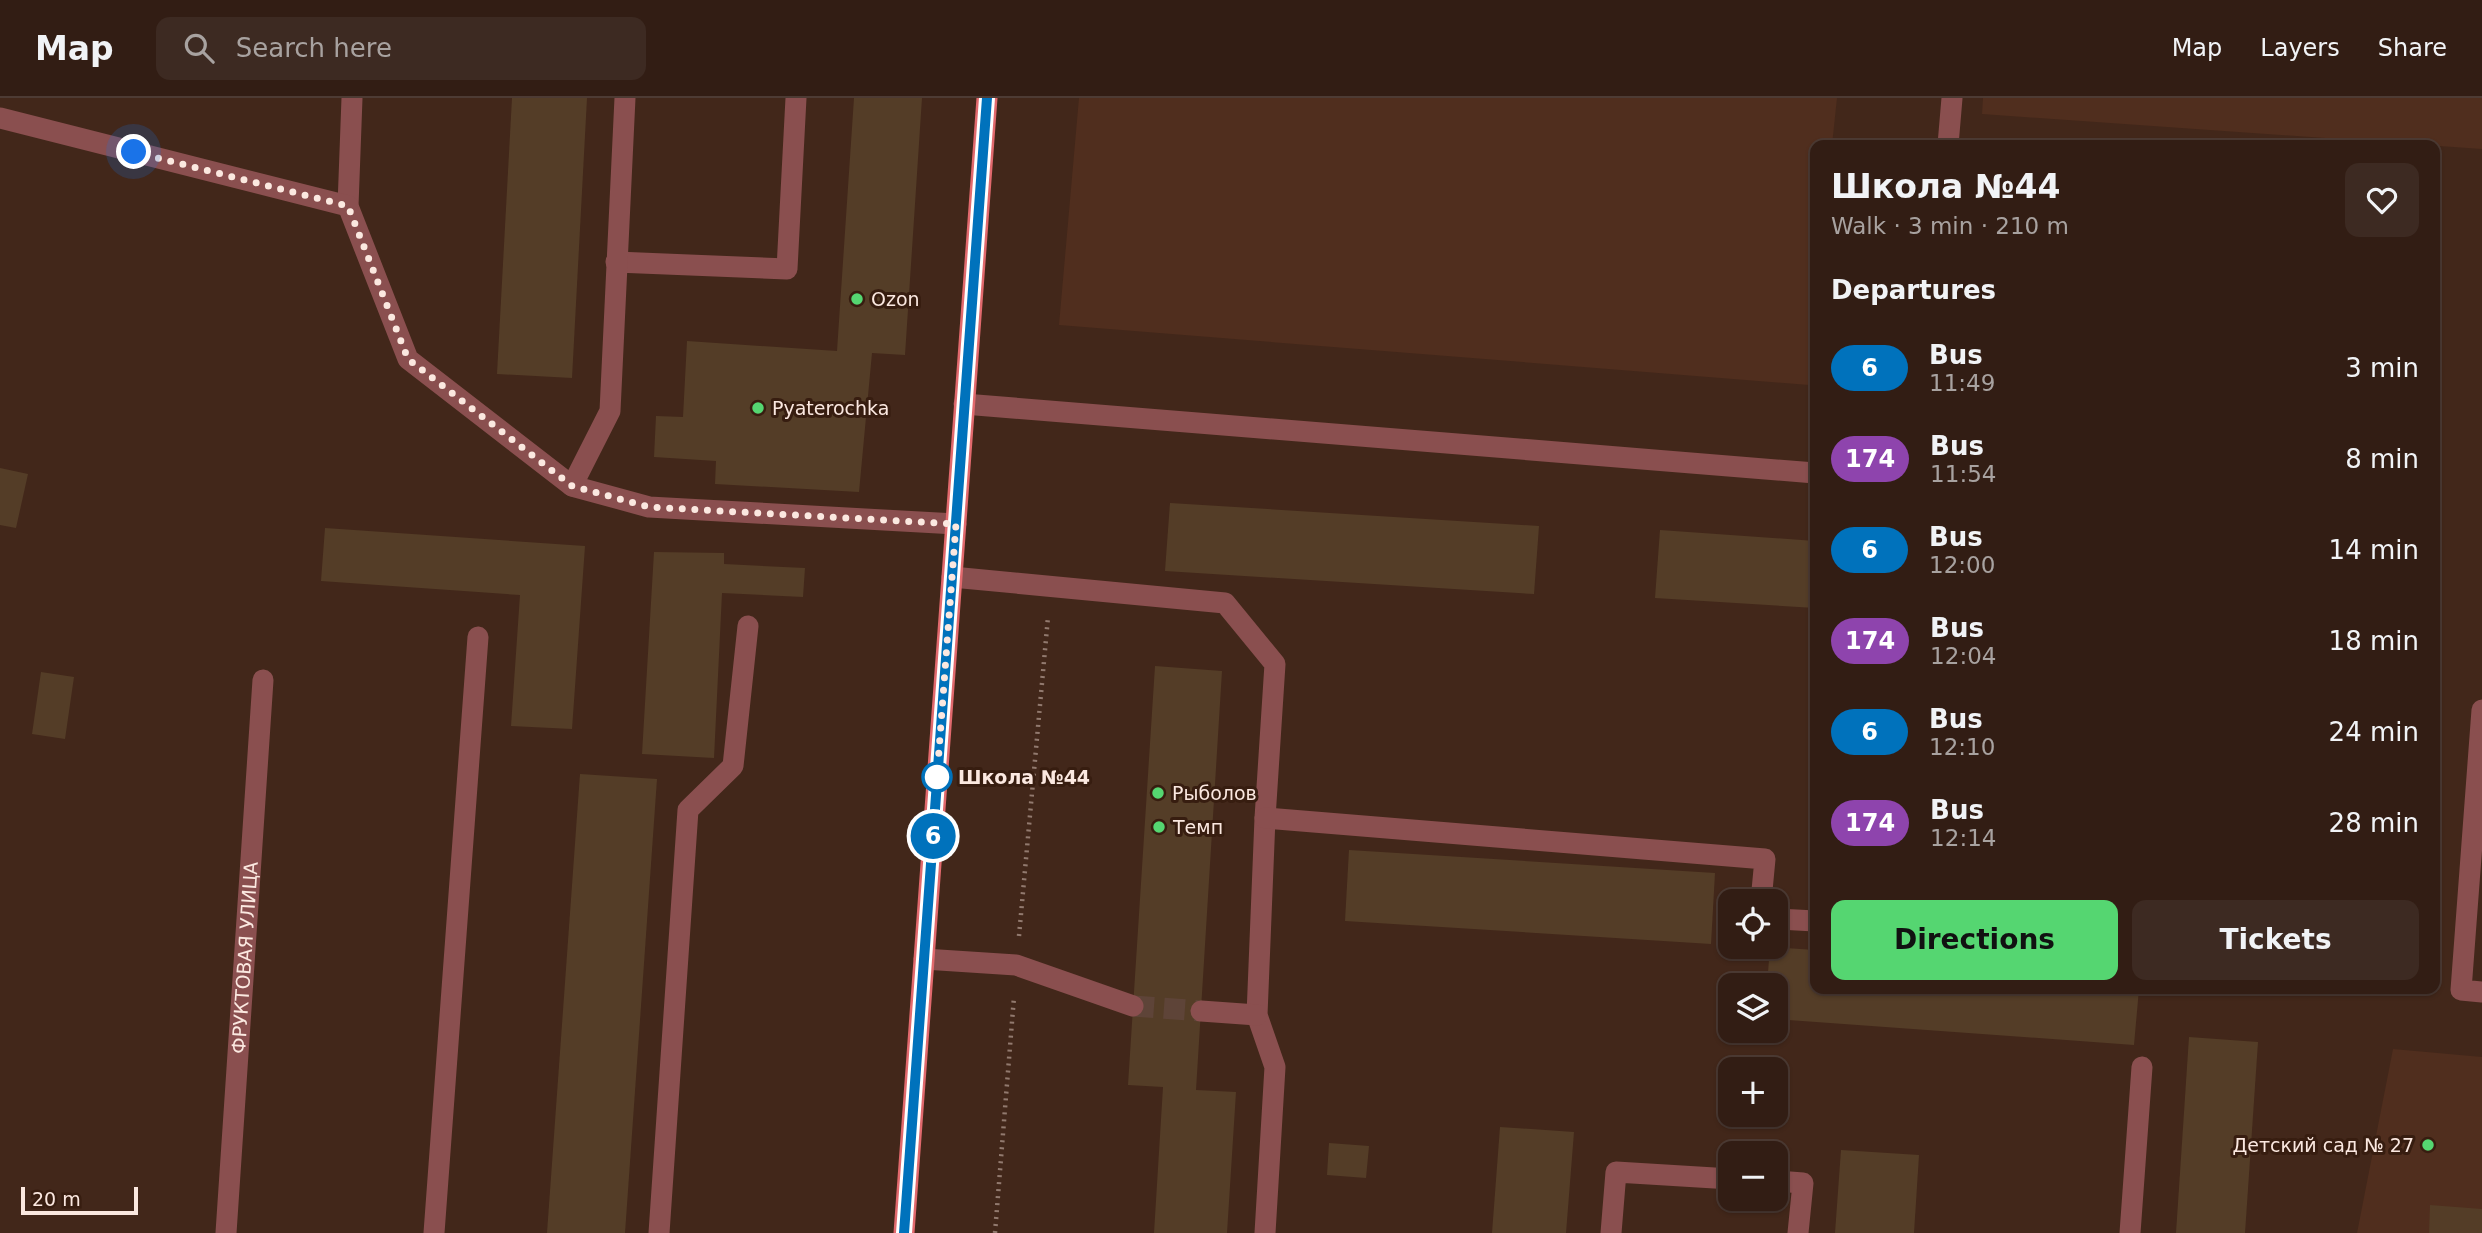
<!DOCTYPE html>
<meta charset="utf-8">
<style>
:root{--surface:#321d14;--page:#3d2a22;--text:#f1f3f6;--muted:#a8a2a0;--line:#4d3b34;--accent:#55d671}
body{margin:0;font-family:"DejaVu Sans",sans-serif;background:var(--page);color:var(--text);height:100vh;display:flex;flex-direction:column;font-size:26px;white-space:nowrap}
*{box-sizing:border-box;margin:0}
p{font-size:23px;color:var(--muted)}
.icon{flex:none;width:38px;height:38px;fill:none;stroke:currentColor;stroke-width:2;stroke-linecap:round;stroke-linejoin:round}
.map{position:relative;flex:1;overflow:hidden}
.side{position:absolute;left:1810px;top:42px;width:630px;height:854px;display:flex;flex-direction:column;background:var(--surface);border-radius:14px;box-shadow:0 2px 5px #0004,0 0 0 2px var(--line)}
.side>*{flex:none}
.badge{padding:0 14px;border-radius:23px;font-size:24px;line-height:46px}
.tools{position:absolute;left:1718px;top:791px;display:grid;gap:14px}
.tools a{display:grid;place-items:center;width:70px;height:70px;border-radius:14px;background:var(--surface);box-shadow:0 2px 5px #0004,0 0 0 2px var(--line);font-size:35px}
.scale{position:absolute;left:21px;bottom:18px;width:117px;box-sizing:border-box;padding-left:7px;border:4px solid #fbe8e0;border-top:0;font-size:19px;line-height:24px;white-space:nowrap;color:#fbe8e0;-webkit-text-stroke:5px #371d10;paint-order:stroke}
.you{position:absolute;width:35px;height:35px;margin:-18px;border:5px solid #fff;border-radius:50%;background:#1a73e8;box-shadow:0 0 0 10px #1a73e833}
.map>.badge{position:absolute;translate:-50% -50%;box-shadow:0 0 0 4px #fff}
h2{padding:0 21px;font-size:26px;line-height:63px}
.round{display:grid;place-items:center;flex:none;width:74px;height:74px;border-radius:14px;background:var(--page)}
.overview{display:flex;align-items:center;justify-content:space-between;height:119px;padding:0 21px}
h1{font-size:33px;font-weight:800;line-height:52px}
.cta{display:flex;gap:14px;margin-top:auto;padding:14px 21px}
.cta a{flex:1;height:80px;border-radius:14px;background:var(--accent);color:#111;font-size:28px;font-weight:800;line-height:80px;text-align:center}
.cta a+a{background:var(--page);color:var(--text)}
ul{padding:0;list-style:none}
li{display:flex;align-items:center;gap:21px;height:91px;padding:0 21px}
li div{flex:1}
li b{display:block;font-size:26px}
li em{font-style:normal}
li .badge{min-width:77px;font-weight:700;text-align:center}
header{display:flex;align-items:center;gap:42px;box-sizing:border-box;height:98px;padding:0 35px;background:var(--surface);border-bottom:2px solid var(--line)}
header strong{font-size:33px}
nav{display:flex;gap:38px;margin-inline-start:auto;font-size:24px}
.search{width:490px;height:63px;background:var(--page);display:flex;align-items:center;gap:18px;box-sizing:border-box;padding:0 24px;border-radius:14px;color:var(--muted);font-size:26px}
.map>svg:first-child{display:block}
.built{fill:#502e1e}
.building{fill:#543d27}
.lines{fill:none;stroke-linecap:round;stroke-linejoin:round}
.minor-tunnel{stroke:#5e4438;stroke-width:21;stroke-dasharray:21 10;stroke-linecap:butt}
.path{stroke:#927a6f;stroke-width:4.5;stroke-dasharray:2 5;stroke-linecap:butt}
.minor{stroke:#8a4f4f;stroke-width:21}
.major{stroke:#e1696d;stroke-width:21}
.line-casing{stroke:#fff;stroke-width:16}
.line{stroke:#0072bc;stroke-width:10}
.walk{stroke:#fbe8e0;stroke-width:7;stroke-dasharray:0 12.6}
.poi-dot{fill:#55d671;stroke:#371d10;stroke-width:2.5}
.stop-dot{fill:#fff;stroke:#0072bc;stroke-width:3.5}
.labels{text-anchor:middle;stroke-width:6;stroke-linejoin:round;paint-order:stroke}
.poi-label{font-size:19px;fill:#fbe8e0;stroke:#371d10;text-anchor:start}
.stop-label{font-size:19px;font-weight:bold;fill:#fbe8e0;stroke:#371d10;text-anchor:start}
.street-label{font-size:19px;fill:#fbe8e0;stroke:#371d10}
</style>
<header>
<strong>Map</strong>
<div class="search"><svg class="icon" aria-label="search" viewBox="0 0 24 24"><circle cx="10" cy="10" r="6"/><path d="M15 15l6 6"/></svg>Search here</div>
<nav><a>Map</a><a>Layers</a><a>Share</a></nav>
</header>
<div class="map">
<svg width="2482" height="1135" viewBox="0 0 2482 1135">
<rect width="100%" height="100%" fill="#42271a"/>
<g class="built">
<path d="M1079 0H1837L1832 47H1815V228L1809 287 1059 227Z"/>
<path d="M1983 0H2482V51L1982 16Z"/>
<path d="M2393 951 2482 959V1135H2357Z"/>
</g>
<g class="building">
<path d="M512 0H587L572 280 497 276Z"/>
<path d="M854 0H922L905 257 872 255 859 394 715 386 716 363 654 359 656 318 683 319 687 243 837 253Z"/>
<path d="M0 370 28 376 16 430 0 427Z"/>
<path d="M1170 405 1539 428 1534 496 1165 473Z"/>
<path d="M325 430 585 448 572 631 511 628 520 497 321 483Z"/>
<path d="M1660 432 1815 443V510L1655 500Z"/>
<path d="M654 454 724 455V466L805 470 803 499 722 495 714 660 642 656Z"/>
<path d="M1155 568 1222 573 1196 992 1236 994 1227 1135H1154L1163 989 1128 987Z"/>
<path d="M41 574 74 579 65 641 32 636Z"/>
<path d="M580 676 657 681 625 1135H547Z"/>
<path d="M1349 752 1715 775 1711 846 1345 823Z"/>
<path d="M1770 849 1815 852V891H2139L2134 947 1776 921V887H1767Z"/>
<path d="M2189 939 2258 944 2245 1135H2176Z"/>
<path d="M1500 1029 1574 1034 1566 1135H1492Z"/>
<path d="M1329 1045 1369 1048 1366 1080 1327 1077Z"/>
<path d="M1841 1052 1919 1057 1914 1135H1835Z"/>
<path d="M2430 1107 2482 1111V1135H2429Z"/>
</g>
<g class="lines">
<path class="minor-tunnel" d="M1133 908 1201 913"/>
<g class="path">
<path d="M1019 838 1048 519"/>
<path d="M995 1135 1014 899"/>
</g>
<g class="minor">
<path d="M352 0 348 108 408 261 572 388 649 409 956 426"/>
<path d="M0 20 348 108"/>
<path d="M1948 47 1952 0"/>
<path d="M616 164 787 171 796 0"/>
<path d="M964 306 1815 375"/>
<path d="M572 388 610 313 625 0"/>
<path d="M952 479 1225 505 1275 566 1265 720 1257 917 1275 969 1265 1135"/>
<path d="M2482 612 2461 892 2482 894"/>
<path d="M1265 720 1765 761 1761 803"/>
<path d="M1776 821 1815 823"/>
<path d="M924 861 1016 867 1133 908"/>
<path d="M1201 913 1257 917"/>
<path d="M1776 1083 1803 1085 1798 1135"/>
<path id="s1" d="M226 1135 263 582"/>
<path d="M434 1135 478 539"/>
<path d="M659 1135 688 712 733 668 748 528"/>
<path d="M1611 1135 1616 1074 1731 1081"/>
<path d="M2130 1135 2142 969"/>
</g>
<path class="major" d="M904 1135 987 0"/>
</g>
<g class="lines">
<defs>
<path id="line" d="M904 1135 987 0"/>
</defs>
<use href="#line" class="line-casing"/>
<use href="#line" class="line"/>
<path class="walk" d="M134 54 348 108 408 261 572 388 649 409 956 426 937 679"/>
</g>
<g class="poi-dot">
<circle cx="857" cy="201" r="7"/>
<circle cx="758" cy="310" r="7"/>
<circle cx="1158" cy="695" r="7"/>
<circle cx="1159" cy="729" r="7"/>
<circle cx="2428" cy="1047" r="7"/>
</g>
<circle class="stop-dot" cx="937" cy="679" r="14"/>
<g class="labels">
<g class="poi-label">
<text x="871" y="208">Ozon</text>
<text x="772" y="317">Pyaterochka</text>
<text x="1172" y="702">Рыболов</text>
<text x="1173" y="736">Темп</text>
<text x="2414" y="1054" text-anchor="end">Детский сад № 27</text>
</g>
<g class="stop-label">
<text x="958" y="686">Школа №44</text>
</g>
<g class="street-label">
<text dy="7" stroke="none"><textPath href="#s1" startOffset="276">ФРУКТОВАЯ УЛИЦА</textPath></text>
</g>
</g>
</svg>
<div class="tools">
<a><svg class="icon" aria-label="locate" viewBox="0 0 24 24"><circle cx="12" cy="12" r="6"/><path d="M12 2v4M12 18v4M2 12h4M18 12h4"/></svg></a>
<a><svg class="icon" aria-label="layers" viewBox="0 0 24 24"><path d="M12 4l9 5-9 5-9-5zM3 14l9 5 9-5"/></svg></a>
<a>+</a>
<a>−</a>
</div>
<div class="scale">20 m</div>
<div class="you" style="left:134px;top:54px"></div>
<b class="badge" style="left:933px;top:738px;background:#0072bc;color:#fff">6</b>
<section class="side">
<div class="overview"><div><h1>Школа №44</h1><p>Walk · 3 min · 210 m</p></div><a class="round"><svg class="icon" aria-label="heart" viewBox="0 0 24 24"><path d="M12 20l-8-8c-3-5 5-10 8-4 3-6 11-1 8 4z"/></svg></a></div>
<h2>Departures</h2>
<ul>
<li><span class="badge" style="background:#0072bc;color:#fff">6</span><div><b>Bus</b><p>11:49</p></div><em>3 min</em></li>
<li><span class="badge" style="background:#8e44ad;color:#fff">174</span><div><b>Bus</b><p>11:54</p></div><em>8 min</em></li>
<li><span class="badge" style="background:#0072bc;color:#fff">6</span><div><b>Bus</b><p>12:00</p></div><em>14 min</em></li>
<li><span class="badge" style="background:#8e44ad;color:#fff">174</span><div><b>Bus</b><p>12:04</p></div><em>18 min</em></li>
<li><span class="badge" style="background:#0072bc;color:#fff">6</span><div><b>Bus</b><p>12:10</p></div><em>24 min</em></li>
<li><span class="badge" style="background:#8e44ad;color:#fff">174</span><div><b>Bus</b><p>12:14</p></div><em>28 min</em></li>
</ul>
<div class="cta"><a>Directions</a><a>Tickets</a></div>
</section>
</div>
